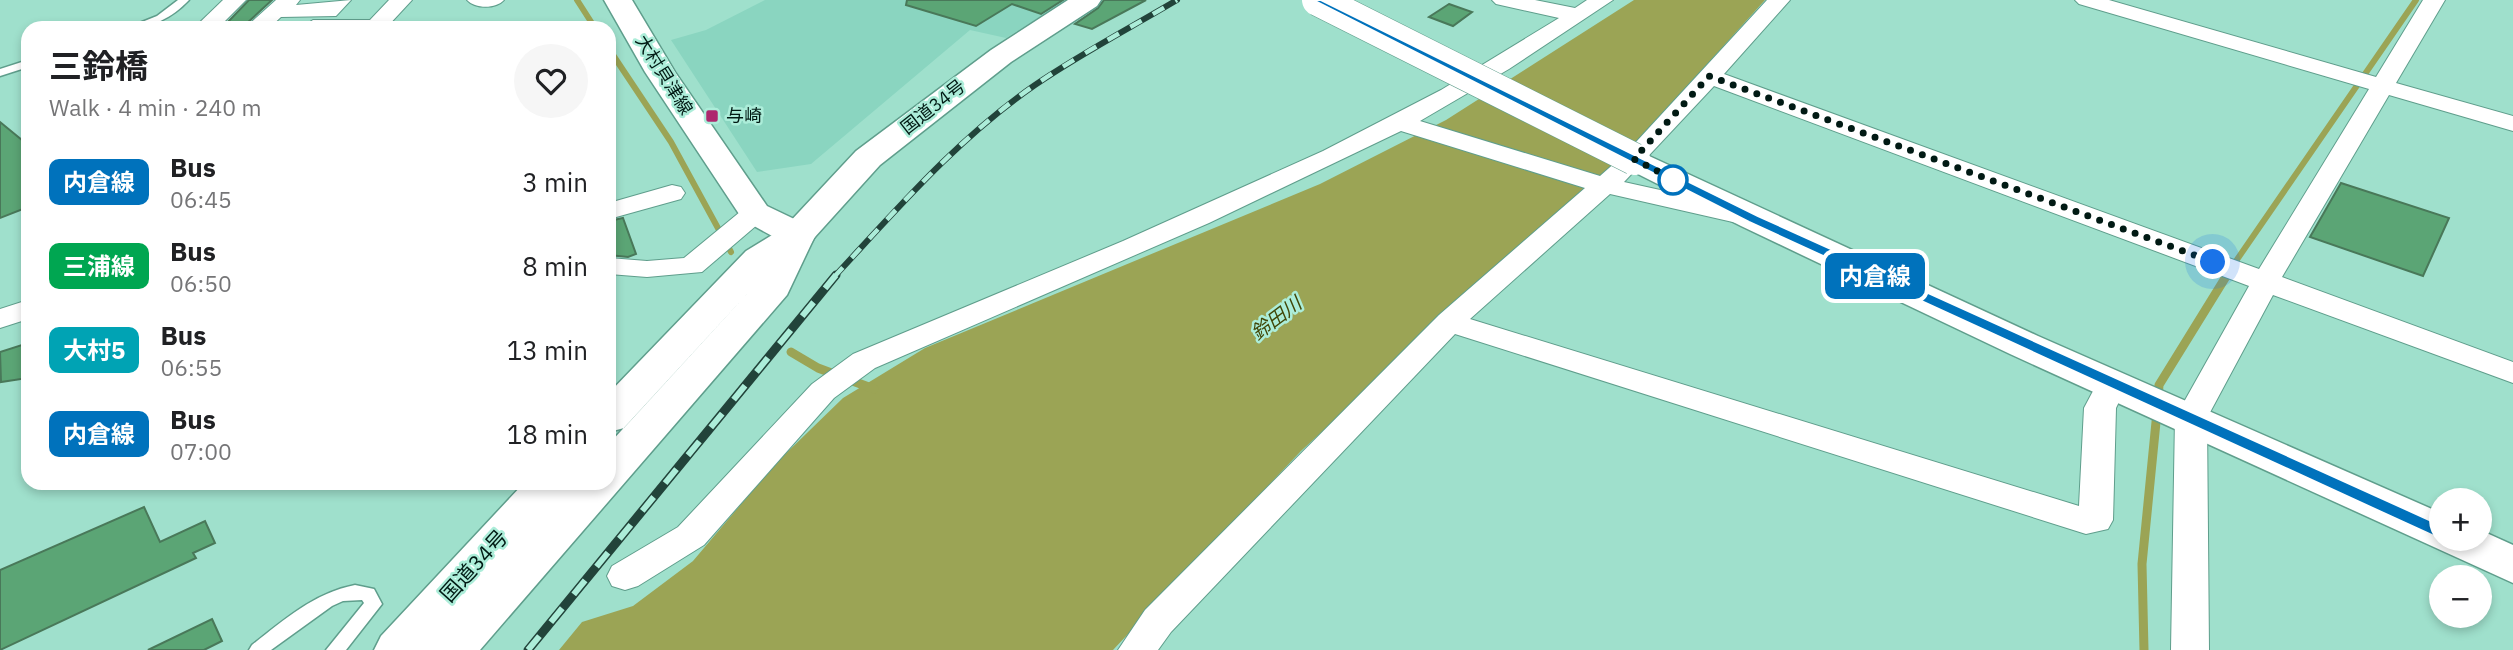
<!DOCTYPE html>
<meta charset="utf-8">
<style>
:root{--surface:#fff;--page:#f6f6f6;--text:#202124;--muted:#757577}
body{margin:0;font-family:"IBM Plex Sans","Noto Sans JP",sans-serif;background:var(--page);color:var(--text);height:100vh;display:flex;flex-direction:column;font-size:26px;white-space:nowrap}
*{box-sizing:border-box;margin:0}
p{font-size:23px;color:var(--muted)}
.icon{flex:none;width:38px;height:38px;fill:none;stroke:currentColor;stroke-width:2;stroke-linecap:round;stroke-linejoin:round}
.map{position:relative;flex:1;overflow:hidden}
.side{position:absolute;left:21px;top:21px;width:595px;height:469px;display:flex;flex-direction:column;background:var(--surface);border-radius:21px;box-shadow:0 4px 10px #0003}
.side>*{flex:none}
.badge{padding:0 14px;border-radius:10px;font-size:24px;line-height:46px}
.tools{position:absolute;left:2429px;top:488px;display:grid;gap:14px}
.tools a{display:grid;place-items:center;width:63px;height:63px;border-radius:50%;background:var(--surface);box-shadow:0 4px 10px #0003;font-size:35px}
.you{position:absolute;width:35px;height:35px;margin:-18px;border:5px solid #fff;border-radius:50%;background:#1a73e8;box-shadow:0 0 0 10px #1a73e833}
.map>.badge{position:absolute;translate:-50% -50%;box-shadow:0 0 0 4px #fff}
.round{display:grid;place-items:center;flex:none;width:74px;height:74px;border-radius:37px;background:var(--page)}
.head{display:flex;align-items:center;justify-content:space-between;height:119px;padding:0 28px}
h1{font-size:33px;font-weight:700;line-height:52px}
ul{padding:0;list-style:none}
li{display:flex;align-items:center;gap:21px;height:84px;padding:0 28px}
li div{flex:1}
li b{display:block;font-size:26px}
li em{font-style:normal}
li .badge{min-width:77px;font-weight:700;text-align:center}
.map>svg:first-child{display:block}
.built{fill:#8ad5c0}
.water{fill:#9ba455}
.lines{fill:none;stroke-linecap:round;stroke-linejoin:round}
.stream-far1{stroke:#9ba455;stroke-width:6}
.stream{stroke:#9ba455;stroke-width:9}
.building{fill:#5ba575;stroke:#497859;stroke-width:2}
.service-casing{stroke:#5f9e8c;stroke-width:3}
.minor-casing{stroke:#5f9e8c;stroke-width:2}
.primary-casing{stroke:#5f9e8c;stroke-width:3}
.trunk-casing{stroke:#5f9e8c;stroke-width:3}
.service{fill:#fff;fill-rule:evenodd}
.minor{fill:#fff;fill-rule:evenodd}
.primary{fill:#fff;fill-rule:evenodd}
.trunk{fill:#fff;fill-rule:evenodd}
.rail-far1-casing{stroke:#22433a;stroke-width:6}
.rail-casing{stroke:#22433a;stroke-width:9}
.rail-far1{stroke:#acedd9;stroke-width:4.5;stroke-dasharray:13;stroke-linecap:butt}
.rail{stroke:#acedd9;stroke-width:6;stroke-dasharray:18;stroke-linecap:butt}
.primary-bridge-casing{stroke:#5f9e8c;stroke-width:33;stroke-linecap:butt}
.primary-bridge{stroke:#fff;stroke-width:32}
.line{fill:#0072bc;stroke:#fff;stroke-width:2}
.walk{stroke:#011a14;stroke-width:7;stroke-dasharray:0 12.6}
.poi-dot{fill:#ae286e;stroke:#acedd9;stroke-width:2.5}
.stop-dot{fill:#fff;stroke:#0072bc;stroke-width:3.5}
.labels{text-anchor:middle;stroke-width:5;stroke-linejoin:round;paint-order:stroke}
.street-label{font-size:18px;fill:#011a14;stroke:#acedd9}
.poi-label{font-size:18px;fill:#011a14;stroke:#acedd9;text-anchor:start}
.water-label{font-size:19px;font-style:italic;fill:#414607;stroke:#acedd9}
.near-street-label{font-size:21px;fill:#011a14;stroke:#acedd9}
</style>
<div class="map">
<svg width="2513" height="650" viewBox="0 0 2513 650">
<rect width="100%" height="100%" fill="#9fe0cc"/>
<path class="built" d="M765 0H1067L1006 38 970 30 811 164 757 172 671 40 706 30Z"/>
<path class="water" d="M1634 0H1765L1636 143 1301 451 1113 650H559L582 622 633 606 693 561 775 464 843 398 925 348 1320 184 1446 120Z"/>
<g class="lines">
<g class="stream-far1">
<path d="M577 0 595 28"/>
<path d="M609 49 671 142 731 252"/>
<path d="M2225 277 2416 0"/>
</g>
<g class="stream">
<path d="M791 352 818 368 874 389"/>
<path d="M2158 399 2159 385 2227 275"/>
<path d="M2144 650 2142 564 2157 412"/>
</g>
</g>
<g class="building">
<path d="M249 0H272L245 25H225Z"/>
<path d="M907 0H1063L1041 14 1012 4 976 26 906 5Z"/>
<path d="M1104 0H1146L1092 29 1075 24 1098 8Z"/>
<path d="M1449 4 1472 12 1453 26 1429 17Z"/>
<path d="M0 122 28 145V207L0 218Z"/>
<path d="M2341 183 2449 218 2423 276 2310 237Z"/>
<path d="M623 218 636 254 628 257 609 255V221Z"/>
<path d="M28 343V378L1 382 0 352Z"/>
<path d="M144 507 160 542 205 521 215 543 193 553 196 558 0 650V570Z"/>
<path d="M212 619 222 641 204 650H148Z"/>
</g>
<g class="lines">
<defs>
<g id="service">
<path d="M178 0H189C172 18 152 28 127 28L157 16Z"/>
<path d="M28 60V67L0 76V69Z"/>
<path d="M355 585 374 589 382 604 346 650H326L364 603 362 600 343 601 332 606 271 650H249L252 645C284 620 314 593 355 585Z"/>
</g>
<g id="minor">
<path d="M223 0H246L218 28H194Z"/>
<path d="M276 0H300L296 5 351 0 336 16 281 17 269 28H245Z"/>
<path d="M389 0H412L386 28 302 27 313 20H370Z"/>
<path d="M467 0H504C496 9 475 9 467 0Z"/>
<path d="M1492 0H1535L1575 8 1587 0H1613L1509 69 1420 121 1600 176 1625 154 1767 0H1790L1724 74 2259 269 2369 89 2079 4 2075 0H2109L2376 77 2423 0H2445L2396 83 2513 116V131L2389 95 2282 277 2513 362V383L2273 295 2207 418 2209 650H2171L2175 418 2249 286 1714 86 1624 182 1755 211 1759 217 1755 223 1746 225 1610 194 1470 319 2079 506 2084 408 2101 376 2112 373 2123 376 2128 383 2116 408 2113 520 2108 529 2086 534 1455 334 1171 632 1158 650H1118L1145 610 1439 315 1585 188 1401 131 1209 223 875 368 834 398 704 545 638 586 625 590 612 586 607 576 612 566 678 527 812 384 853 354 1123 241 1323 151 1441 90 1559 18 1496 4Z"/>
<path d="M672 185 681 187 685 193 681 199 609 219V203Z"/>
<path d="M755 205 764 207 768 213 764 219 702 272 647 277 609 274V258L647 261 684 258 746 207Z"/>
<path d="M28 300V319L0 328V309Z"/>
</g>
<g id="primary">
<path d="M604 0H632L675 72 767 206 811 227 816 235 811 243 798 246 785 243 743 220 645 72Z"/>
<path d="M1634 149 2038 336 2441 513V539H2480V530L2513 545V583L2010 354 1741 226 1622 166 1618 159 1622 152Z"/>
</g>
<path id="trunk" d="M1068 0H1101L1097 6 1011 62 880 165 814 238 787 295 480 650H374L381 636 524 483H572L570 486 573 483H609V444L758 282 624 428 609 432V393L746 251 785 227 856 151 991 50Z"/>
</defs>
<use href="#service" class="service-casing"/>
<use href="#minor" class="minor-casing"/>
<use href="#primary" class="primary-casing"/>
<use href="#trunk" class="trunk-casing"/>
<use href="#service" class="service"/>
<use href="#minor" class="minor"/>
<use href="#primary" class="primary"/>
<use href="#trunk" class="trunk"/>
<defs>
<path id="rail-far1" d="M834 277C897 209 958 138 1035 85 1080 54 1130 28 1177 0"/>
<path id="rail" d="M528 650 836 275"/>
</defs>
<use href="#rail-far1" class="rail-far1-casing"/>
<use href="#rail" class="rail-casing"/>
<use href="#rail-far1" class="rail-far1"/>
<use href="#rail" class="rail"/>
<defs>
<path id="primary-bridge" d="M1318 0 1634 159"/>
</defs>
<use href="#primary-bridge" class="primary-bridge-casing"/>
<use href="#primary-bridge" class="primary-bridge"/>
</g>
<path class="line" d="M1313 0H1321L1758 216 2447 528 2449 532 2447 537H2436L1749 222Z"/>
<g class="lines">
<path class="walk" d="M1673 180 1682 184 1634 159 1709 76 2213 262"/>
</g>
<rect class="poi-dot" x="705" y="109" width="14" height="14" rx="3.5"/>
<circle class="stop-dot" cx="1673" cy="180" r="14"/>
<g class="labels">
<g class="street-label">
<text transform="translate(664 75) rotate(58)" y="6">大村貝津線</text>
<text transform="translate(933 107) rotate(-38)" y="6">国道34号</text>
</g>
<g class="poi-label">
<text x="726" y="122">与崎</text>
</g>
<g class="water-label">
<text transform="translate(1276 318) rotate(-37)" y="7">鈴田川</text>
</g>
<g class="near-street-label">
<text transform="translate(474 566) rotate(-48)" y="7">国道34号</text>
</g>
</g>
</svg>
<div class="tools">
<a>+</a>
<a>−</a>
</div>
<div class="you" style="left:2213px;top:262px"></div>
<b class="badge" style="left:1875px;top:276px;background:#0072bc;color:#fff">内倉線</b>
<section class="side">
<div class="head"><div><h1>三鈴橋</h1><p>Walk · 4 min · 240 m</p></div><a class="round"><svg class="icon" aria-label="heart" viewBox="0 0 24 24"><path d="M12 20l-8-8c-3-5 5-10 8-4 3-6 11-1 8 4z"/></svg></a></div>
<ul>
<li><span class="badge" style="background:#0072bc;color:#fff">内倉線</span><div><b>Bus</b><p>06:45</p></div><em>3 min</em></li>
<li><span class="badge" style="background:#00a651;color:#fff">三浦線</span><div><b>Bus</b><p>06:50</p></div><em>8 min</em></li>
<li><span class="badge" style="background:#00a3b4;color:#fff">大村5</span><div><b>Bus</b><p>06:55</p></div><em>13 min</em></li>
<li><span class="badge" style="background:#0072bc;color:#fff">内倉線</span><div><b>Bus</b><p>07:00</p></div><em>18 min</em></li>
</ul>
</section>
</div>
